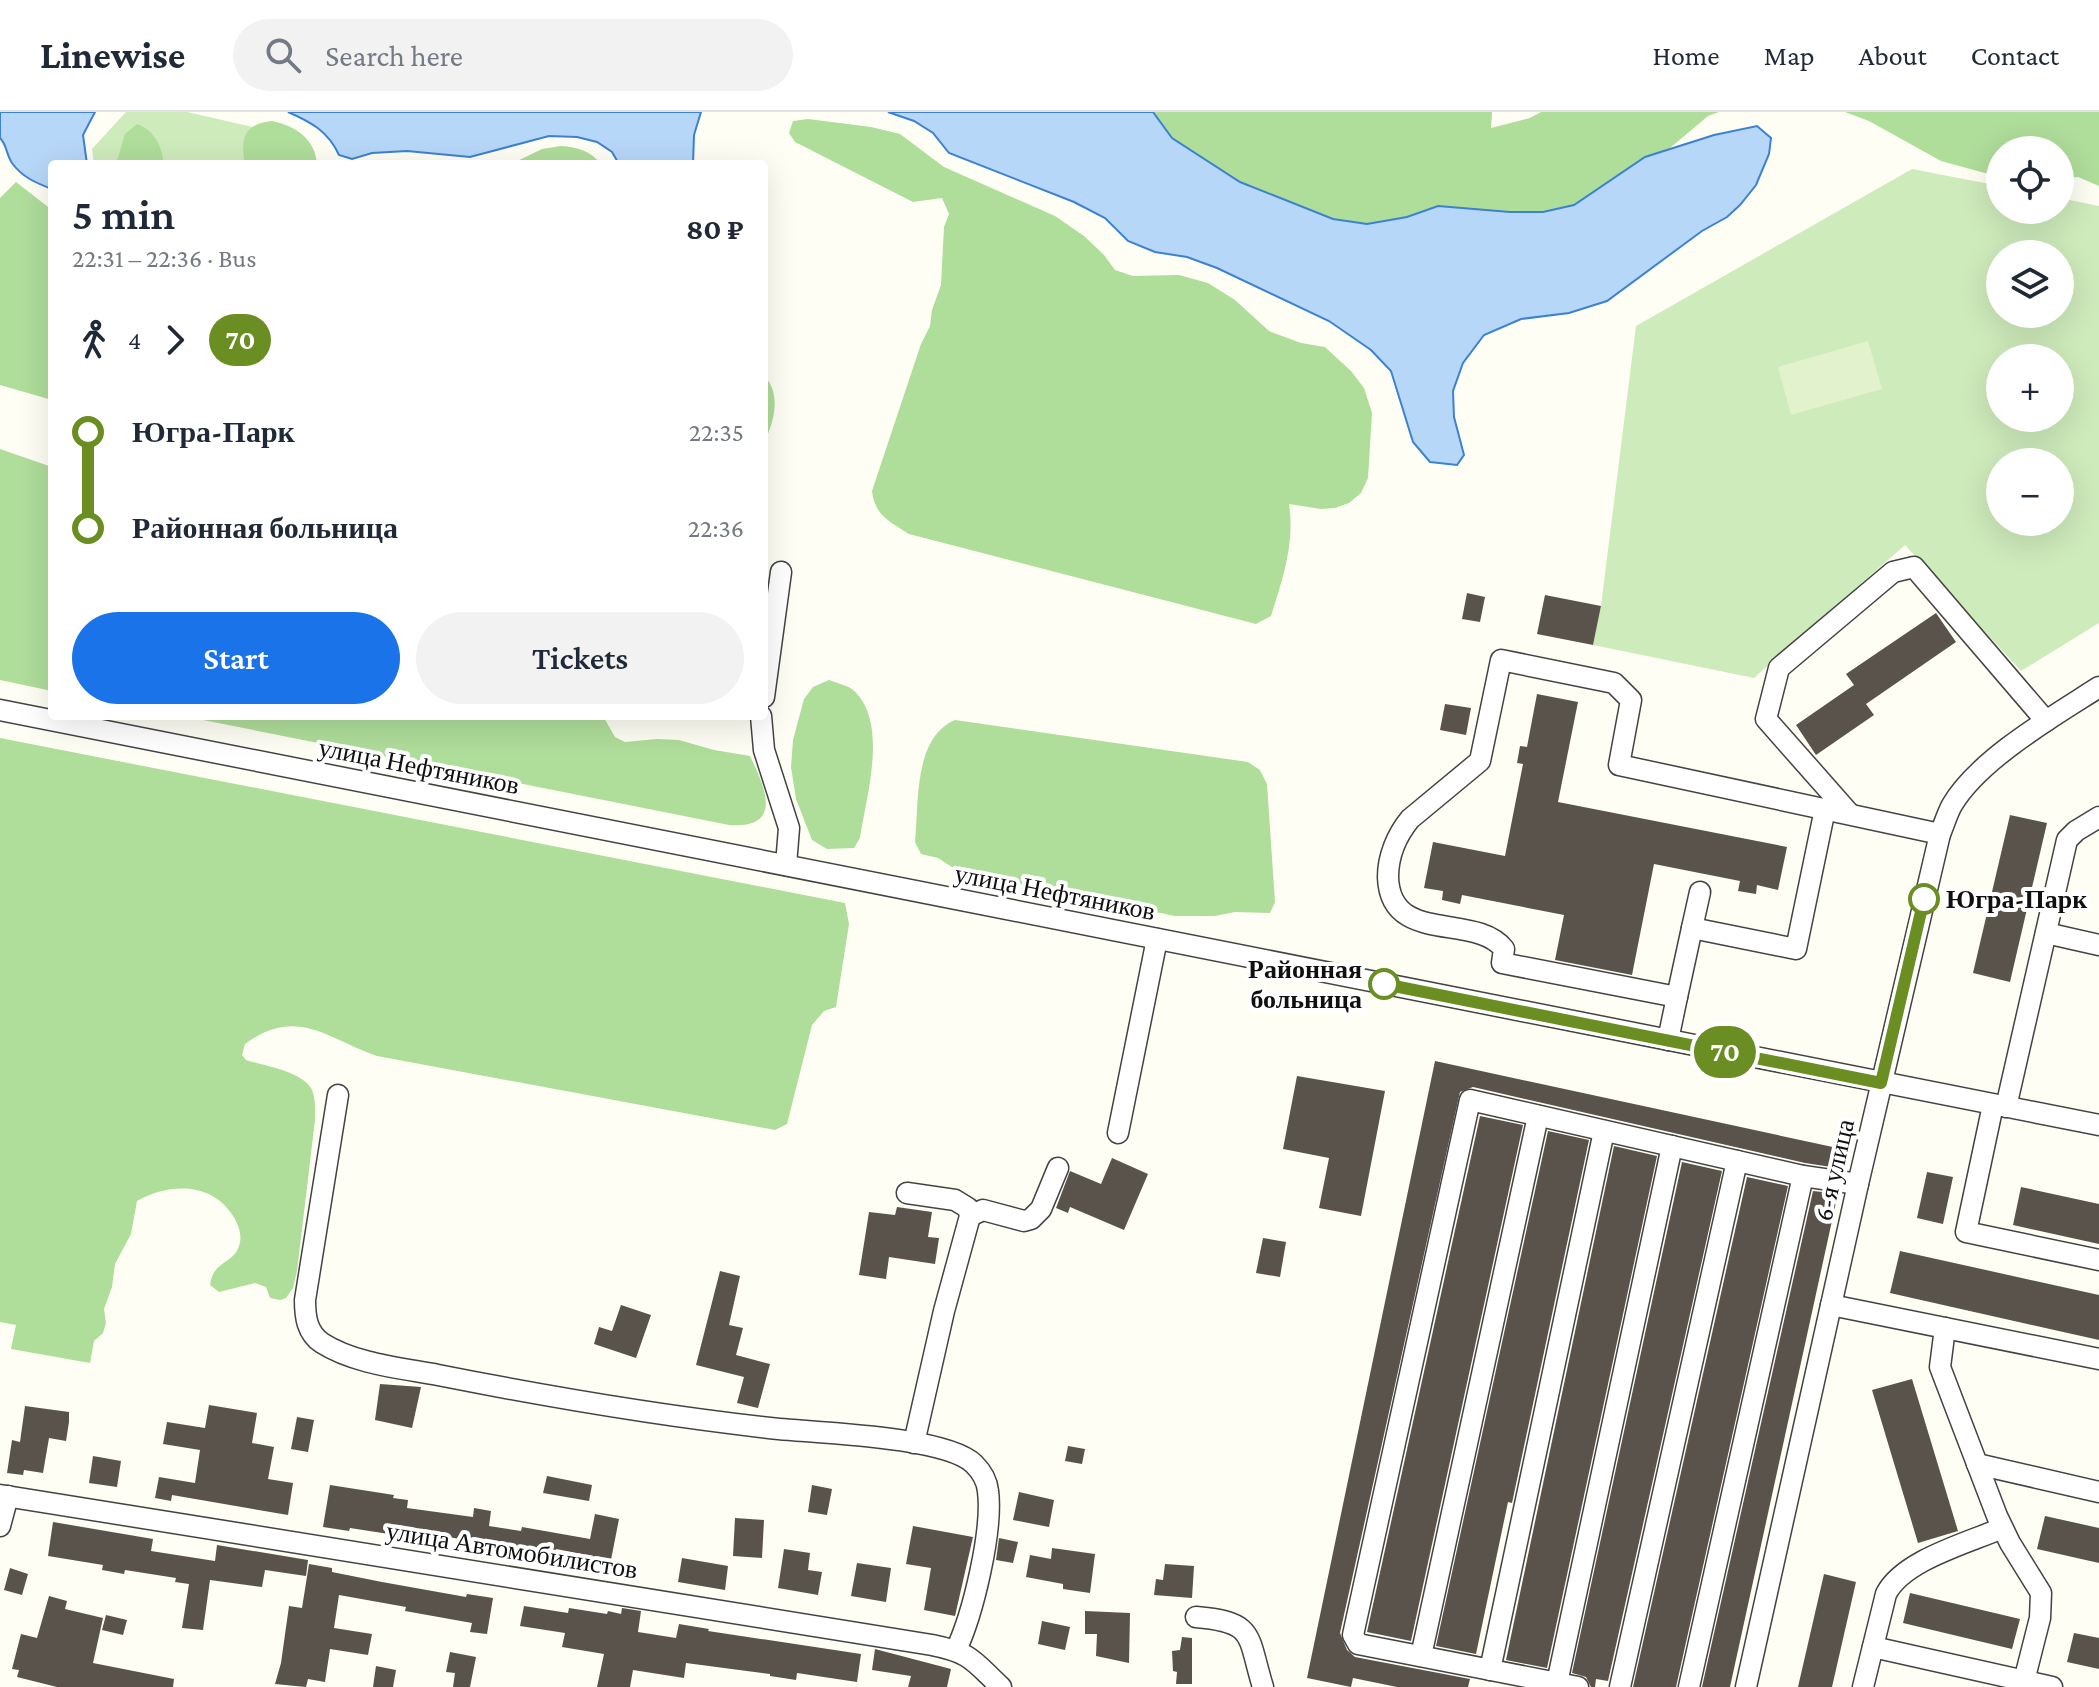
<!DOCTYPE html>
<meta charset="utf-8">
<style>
:root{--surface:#fff;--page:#f2f2f3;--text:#1f2937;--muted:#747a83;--line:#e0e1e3;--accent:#1a73e8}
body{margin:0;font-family:"Crimson Pro",serif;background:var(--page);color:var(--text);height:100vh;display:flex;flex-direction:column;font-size:30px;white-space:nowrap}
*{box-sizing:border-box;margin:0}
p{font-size:26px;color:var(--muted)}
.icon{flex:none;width:44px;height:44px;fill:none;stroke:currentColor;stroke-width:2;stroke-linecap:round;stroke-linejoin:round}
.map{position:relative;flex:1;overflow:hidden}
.details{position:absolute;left:48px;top:48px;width:720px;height:560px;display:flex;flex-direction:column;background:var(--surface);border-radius:8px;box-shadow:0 8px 32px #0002}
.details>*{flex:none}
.badge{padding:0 16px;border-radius:26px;font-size:28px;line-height:52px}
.fabs{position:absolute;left:1986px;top:24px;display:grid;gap:16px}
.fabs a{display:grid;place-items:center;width:88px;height:88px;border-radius:50%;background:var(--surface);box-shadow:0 8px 32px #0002;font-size:40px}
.map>.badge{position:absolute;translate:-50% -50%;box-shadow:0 0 0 4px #fff}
.legs{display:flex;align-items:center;gap:12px;height:88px;padding:0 24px;font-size:26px}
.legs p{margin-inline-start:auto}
.summary{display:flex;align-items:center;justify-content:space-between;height:136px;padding:0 24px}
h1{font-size:44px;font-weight:600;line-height:60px}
.action{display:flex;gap:16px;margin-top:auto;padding:16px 24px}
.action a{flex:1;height:92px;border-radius:48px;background:var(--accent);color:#fff;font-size:32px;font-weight:600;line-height:92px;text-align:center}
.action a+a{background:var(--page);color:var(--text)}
ul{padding:0 24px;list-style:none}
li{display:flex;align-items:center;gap:28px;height:96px;font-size:30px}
li i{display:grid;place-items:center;width:12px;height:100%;margin:0 10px;background:currentColor}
li i::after{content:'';width:20px;height:20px;margin:-10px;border:6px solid;border-radius:50%;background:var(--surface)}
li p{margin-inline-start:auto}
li:first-child i{background:linear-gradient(#0000 50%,currentColor 0)}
li:last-child i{background:linear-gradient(currentColor 50%,#0000 0)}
header{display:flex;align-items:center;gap:48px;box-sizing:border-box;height:112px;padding:0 40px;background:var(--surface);border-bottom:2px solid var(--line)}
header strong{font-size:38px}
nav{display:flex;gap:44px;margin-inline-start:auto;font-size:28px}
.search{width:560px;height:72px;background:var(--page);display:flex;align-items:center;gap:20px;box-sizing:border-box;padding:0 28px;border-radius:44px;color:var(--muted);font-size:30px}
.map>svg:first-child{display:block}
.green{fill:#ceebbb;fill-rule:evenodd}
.forest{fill:#afdd9a}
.pitch{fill:#e1f2cd}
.water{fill:#b7d7f8;stroke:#3c82d1;stroke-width:2}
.building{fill:#5a534c}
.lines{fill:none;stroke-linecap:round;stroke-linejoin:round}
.minor-casing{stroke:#434343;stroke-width:23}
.minor{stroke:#fff;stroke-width:20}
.line-1-casing{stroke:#fff;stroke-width:18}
.line-1{stroke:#6b8e23;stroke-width:12}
.stop-1-dot{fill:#fff;stroke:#6b8e23;stroke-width:4}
.labels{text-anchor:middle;stroke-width:8;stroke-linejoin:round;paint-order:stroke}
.street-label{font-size:26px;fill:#101010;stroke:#fff}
.stop-label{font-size:26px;font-weight:bold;fill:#101010;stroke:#fff;text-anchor:start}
</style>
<header>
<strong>Linewise</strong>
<div class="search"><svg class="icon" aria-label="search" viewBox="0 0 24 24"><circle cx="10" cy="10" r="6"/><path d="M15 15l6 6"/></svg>Search here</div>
<nav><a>Home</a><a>Map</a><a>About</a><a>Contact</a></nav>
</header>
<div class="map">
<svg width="2099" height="1575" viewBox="0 0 2099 1575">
<rect width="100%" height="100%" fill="#fffef4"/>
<g class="green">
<path d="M126 0H187L270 19 309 52H94L92 37Z"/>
<path d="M1912 57 2000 74V98H2060V86L2099 94V511L2021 559 1905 433 1754 566 1593 533 1601 494 1636 214ZM2000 142H2060V202H2000ZM2000 246H2060V306H2000ZM2000 350H2060V410H2000Z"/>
</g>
<g class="forest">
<path d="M1153 0H1492L1491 16 1530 6 1541 0H1719L1708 4 1670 36 1645 45 1575 93 1543 100H1510L1438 94 1407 105 1367 112 1333 107 1240 70 1172 26Z"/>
<path d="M1845 0H2099V74L2078 65 2060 67V38H2000V64L1992 63 1941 49 1869 9Z"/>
<path d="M808 7 871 15 900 22 944 55 1055 104 1084 124 1104 143 1115 158 1133 164 1179 163 1208 171 1235 188 1269 219 1301 231 1325 235 1351 259 1364 276 1372 301 1368 366 1361 381 1349 391 1335 396 1321 397 1289 392C1295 431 1283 466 1271 504L1256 512 909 422C889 409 875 404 872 379L921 232 930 214 932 198 941 173 944 115 949 102 942 86 913 90 795 30 789 21 793 9Z"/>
<path d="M272 9C296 14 315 27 317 52H245C240 26 244 12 272 9Z"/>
<path d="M137 12C153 17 164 36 163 52H116L125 22Z"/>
<path d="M561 34C578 35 590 39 601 52H511L542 37Z"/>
<path d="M16 70 52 98V288L0 273V86Z"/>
<path d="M764 263C782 284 774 308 764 332Z"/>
<path d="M0 337 52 355V579L0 568Z"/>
<path d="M829 568C836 571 846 573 852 577 890 609 866 684 860 726L854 736 827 737 812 728 796 687 791 655 793 628 804 587 813 575Z"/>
<path d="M183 604H603L615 625 625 630 657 627 679 628 714 638 750 644C766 677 783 717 729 713Z"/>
<path d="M955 608 1248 650 1260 658 1267 672 1275 790 1270 801 1235 800 1215 804H1175L958 759 938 746 921 742 915 730C919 692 913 626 955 608Z"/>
<path d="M0 626 845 791 849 812 836 895 824 899 812 913 787 1012 775 1018 377 944C326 926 297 894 245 932L242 943 246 948C265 954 300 959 311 976 316 985 315 998 315 1008L297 1159 293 1176 286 1186 280 1188 270 1186 266 1175 255 1171 219 1180 210 1173C213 1147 236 1153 240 1130 242 1121 237 1109 231 1101 210 1070 168 1071 137 1089L131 1122 115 1152 112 1175 104 1197 106 1211 103 1221 94 1229 90 1251 11 1237 16 1213 0 1210Z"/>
</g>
<path class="pitch" d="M1868 229 1882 277 1791 303 1778 255Z"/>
<g class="water">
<path d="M0 0H95L83 23 87 52H52V77C36 71 22 65 12 51 6 42 7 33 0 26Z"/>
<path d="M288 0H701L694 23 693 52H619L612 40 597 30 577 25 549 24 470 45 407 39 372 41 352 47 339 43C328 19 311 10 288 0Z"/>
<path d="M888 0H1153L1172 26 1240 70 1333 107 1367 112 1407 105 1438 94 1510 100H1543L1574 93 1645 45 1714 23 1757 14 1771 26 1769 42 1756 73 1740 93 1727 105 1702 119 1607 189 1569 201 1521 207 1484 223 1463 251 1453 279 1454 305 1464 343 1457 353 1430 350 1413 330 1391 259 1371 238 1329 209 1217 156 1187 145 1155 140 1128 129 1105 106 1074 90 949 41 933 21 914 9Z"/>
</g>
<g class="building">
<path d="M1467 481 1485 485 1480 510 1462 507Z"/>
<path d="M1545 483 1601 494 1593 533 1537 522Z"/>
<path d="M1936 501 1956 530 1866 592 1874 603 1816 643 1796 613 1854 573 1846 562Z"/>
<path d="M1537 582 1578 590 1558 690 1787 735 1778 778 1757 773 1756 782 1738 779 1740 769 1654 752 1632 863 1555 848 1564 803 1462 783 1460 792 1442 788 1443 779 1424 776 1433 730 1505 744 1523 652 1517 651 1520 634 1527 635Z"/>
<path d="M1445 592 1471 596 1466 623 1440 618Z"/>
<path d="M2010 703 2047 711 2010 870 1973 861Z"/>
<path d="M1435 949 1842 1037 1838 1056 1805 1051 1473 975 1460 980 1340 1521 1347 1538 1355 1545 1470 1567 1468 1575H1397L1353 1566 1351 1575 1307 1566Z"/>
<path d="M1297 964 1385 979 1361 1104 1319 1096 1329 1046 1283 1037Z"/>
<path d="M1480 1004 1523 1013 1411 1529 1367 1520Z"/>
<path d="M1548 1019 1589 1028 1512 1391 1508 1390 1476 1542 1436 1534Z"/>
<path d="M1614 1034 1657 1044 1547 1556 1506 1548Z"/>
<path d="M1112 1046 1148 1062 1124 1118 1070 1095 1068 1101 1056 1096 1070 1059 1101 1072Z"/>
<path d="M1682 1050 1722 1059 1608 1569 1596 1567 1595 1575H1591L1586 1565 1572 1561Z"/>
<path d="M1927 1060 1953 1065 1943 1112 1917 1106Z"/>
<path d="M1747 1065 1788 1074 1676 1575H1633Z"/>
<path d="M2021 1075 2099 1092V1132L2013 1113Z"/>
<path d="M1813 1079 1832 1081 1831 1085 1837 1086 1730 1575H1702Z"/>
<path d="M897 1095 932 1100 928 1125 939 1126 935 1152 889 1145 886 1167 859 1163 869 1100 895 1103Z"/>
<path d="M1263 1126 1286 1130 1280 1165 1256 1161Z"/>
<path d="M1900 1139 2099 1183V1228L1890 1181Z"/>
<path d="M720 1159 740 1164 729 1213 743 1216 736 1243 770 1252 758 1296 737 1291 744 1265 696 1253Z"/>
<path d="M621 1193 651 1203 636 1246 594 1232 599 1215 612 1219Z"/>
<path d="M1912 1267 1958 1419 1918 1431 1872 1278Z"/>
<path d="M380 1272 421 1275 412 1316 375 1308Z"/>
<path d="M209 1293 257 1301 252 1331 274 1335 268 1367 293 1371 288 1403 172 1383 171 1389 155 1386 159 1365 195 1371 200 1338 163 1332 167 1310 205 1316Z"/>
<path d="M25 1294 69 1300V1310L66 1329 49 1326 43 1361 24 1358 23 1363 7 1361 12 1328 20 1330Z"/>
<path d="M297 1305 314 1308 308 1340 291 1337Z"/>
<path d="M1068 1334 1085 1337 1082 1352 1065 1349Z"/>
<path d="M93 1344 121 1349 117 1375 89 1371Z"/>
<path d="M547 1364 592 1373 589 1389 543 1381Z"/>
<path d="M330 1373 394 1383 393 1386 408 1388 407 1396 473 1405 474 1396 491 1399 489 1414 521 1419 522 1415 590 1427 595 1402 619 1407 610 1453 586 1448 587 1443 556 1437 554 1443 448 1425 447 1431 350 1416 349 1419 323 1415Z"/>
<path d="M812 1373 832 1377 827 1403 808 1400Z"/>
<path d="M1019 1380 1054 1388 1049 1415 1013 1408Z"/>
<path d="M2045 1404 2099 1416V1451L2037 1437Z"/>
<path d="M735 1406 764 1408 762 1446 733 1444Z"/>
<path d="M53 1410 153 1427 151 1439 215 1449 217 1433 308 1448 306 1464 265 1458 262 1475 210 1468 203 1518 182 1516 189 1472 175 1470 176 1466 125 1458 124 1462 102 1458 103 1453 48 1444Z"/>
<path d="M913 1414 973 1425 955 1504 924 1498 931 1456 906 1452Z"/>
<path d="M999 1426 1018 1430 1013 1451 996 1448Z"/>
<path d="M1052 1436 1095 1442 1090 1481 1063 1477V1472L1026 1465 1030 1443 1051 1447Z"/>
<path d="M784 1437 810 1441 808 1458 822 1460 818 1483 778 1476Z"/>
<path d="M682 1446 728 1454 725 1478 678 1470Z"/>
<path d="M857 1451 891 1456 886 1490 851 1484Z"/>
<path d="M309 1452 332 1456V1460L382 1470 466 1485 467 1482 493 1486 487 1522 470 1520 472 1511 405 1499 406 1495 339 1483 334 1516 372 1522 368 1543 330 1537 325 1570 308 1567 306 1575 275 1572 281 1551 289 1494 302 1496Z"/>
<path d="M1165 1452 1194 1454 1192 1486 1154 1483 1156 1467 1163 1468Z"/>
<path d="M10 1456 28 1462 22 1483 4 1478Z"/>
<path d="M1824 1462 1856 1470 1832 1575H1798Z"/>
<path d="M1910 1481 2020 1507 2012 1537 1903 1511Z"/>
<path d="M49 1484 67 1489 65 1497 103 1506 93 1551 174 1567 173 1575H57L17 1565 19 1558 12 1557 21 1522 37 1526Z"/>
<path d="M524 1494 568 1501 569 1496 607 1502 608 1499 621 1502 622 1496 641 1499 638 1520 676 1526 679 1512 709 1517 708 1519 861 1542 857 1570 797 1561 796 1568 770 1564V1562L686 1551 684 1566 633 1558 630 1575H597L604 1542 562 1535 565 1521 520 1514Z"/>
<path d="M1085 1499 1130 1501 1129 1551 1096 1544 1097 1522H1085Z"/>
<path d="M106 1503 127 1508 123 1523 102 1518Z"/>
<path d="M1042 1509 1070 1515 1065 1538 1038 1532Z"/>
<path d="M2074 1521 2099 1526V1557L2067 1550Z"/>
<path d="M1182 1525 1192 1526V1572H1176L1177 1560 1173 1559 1172 1539 1180 1538Z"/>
<path d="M875 1537 951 1557 947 1575H908L911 1564 872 1558Z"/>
<path d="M450 1540 476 1545 470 1575H453L455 1561 446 1560Z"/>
<path d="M376 1554 396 1558 393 1575H373Z"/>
</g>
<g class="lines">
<defs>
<g id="minor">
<path d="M764 585 781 460"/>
<path d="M0 598 2099 1013"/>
<path d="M761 604 764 638 789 716 786 753"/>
<path d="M1825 697 1796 837 1692 816 1677 885 1502 851 1504 837C1475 800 1390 834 1388 765 1388 744 1397 723 1410 707L1480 649 1501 548 1614 571 1631 588 1619 653 1940 722"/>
<path d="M1849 701 1766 607 1779 556 1893 460 1914 455 2046 609"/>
<path d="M1692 816 1700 780"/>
<path d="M2046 821 2099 833"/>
<path d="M1668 928 1677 885"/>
<path d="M338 983 305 1188C305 1205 307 1221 322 1231 355 1252 401 1256 438 1263 549 1285 668 1305 779 1317 822 1321 946 1325 974 1352 981 1359 987 1369 988 1379 993 1419 973 1502 956 1538"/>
<path d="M1993 993 1966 1120 2099 1148"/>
<path d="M2006 995 2067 728 2076 719 2099 705"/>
<path d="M1118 1021 1157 827"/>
<path d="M907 1081 955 1088 968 1096 970 1104 944 1199 914 1331"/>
<path d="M970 1104 983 1098 1024 1109 1031 1107 1041 1097 1058 1056"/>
<path d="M1831 1193 2099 1247"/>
<path d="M1945 1216 1940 1255 1997 1404 2010 1431 2041 1481 2040 1506 2024 1569"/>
<path d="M1977 1352 2099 1380"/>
<path d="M0 1383 932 1533C972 1541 973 1549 1001 1575"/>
<path d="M0 1414 8 1384"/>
<path d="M1196 1505C1256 1510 1247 1523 1263 1575"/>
<path d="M1873 1535 2052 1575"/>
<path d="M1421 1544 1538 1004"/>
<path d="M1490 1558 1604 1019"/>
<path d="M1557 1571 1672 1034"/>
<path d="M1578 1575 1358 1532 1353 1523 1470 988 1803 1064 1858 1072"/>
<path d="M1620 1575 1737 1049"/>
<path d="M1689 1575 1803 1064"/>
<path d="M1746 1575 1858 1072 1940 722C1944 713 1947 702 1952 693 1979 647 2054 604 2099 575"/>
<path d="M1863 1575 1886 1482C1903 1448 1968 1431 2002 1416"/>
</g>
</defs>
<use href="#minor" class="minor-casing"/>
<use href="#minor" class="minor"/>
</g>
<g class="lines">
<defs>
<path id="line-1" d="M1384 872 1881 971 1924 787"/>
</defs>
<use href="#line-1" class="line-1-casing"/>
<use href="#line-1" class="line-1"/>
</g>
<g class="stop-1-dot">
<circle cx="1924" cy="787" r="14"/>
<circle cx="1384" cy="872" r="14"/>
</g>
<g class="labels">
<g class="street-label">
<text transform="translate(419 654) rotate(11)" y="9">улица Нефтяников</text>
<text transform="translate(1055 780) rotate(11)" y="9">улица Нефтяников</text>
<text transform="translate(1834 1058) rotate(-77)" y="9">6-я улица</text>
<text transform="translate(512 1438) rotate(9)" y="9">улица Автомобилистов</text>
</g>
<g class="stop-label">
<text x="1946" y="796">Югра-Парк</text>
<text x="1362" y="866" text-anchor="end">Районная<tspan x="1362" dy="30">больница</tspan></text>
</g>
</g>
</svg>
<div class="fabs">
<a><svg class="icon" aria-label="locate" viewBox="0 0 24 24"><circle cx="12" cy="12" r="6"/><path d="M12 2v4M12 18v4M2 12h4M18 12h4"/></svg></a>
<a><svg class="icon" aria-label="layers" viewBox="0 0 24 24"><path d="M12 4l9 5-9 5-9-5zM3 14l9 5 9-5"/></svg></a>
<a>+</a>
<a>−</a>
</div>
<b class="badge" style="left:1725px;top:940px;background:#6b8e23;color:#fff">70</b>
<section class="details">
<div class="summary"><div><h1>5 min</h1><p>22:31 – 22:36 · Bus</p></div><b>80 ₽</b></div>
<div class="legs"><svg class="icon" aria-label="walk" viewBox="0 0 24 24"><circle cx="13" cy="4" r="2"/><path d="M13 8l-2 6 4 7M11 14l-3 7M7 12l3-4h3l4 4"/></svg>4<svg class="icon" aria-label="forward" viewBox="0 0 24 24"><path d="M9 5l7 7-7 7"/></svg><b class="badge" style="background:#6b8e23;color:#fff">70</b></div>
<ul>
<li><i style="color:#6b8e23"></i><b>Югра-Парк</b><p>22:35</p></li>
<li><i style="color:#6b8e23"></i><b>Районная больница</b><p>22:36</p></li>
</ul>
<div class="action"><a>Start</a><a>Tickets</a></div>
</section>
</div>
